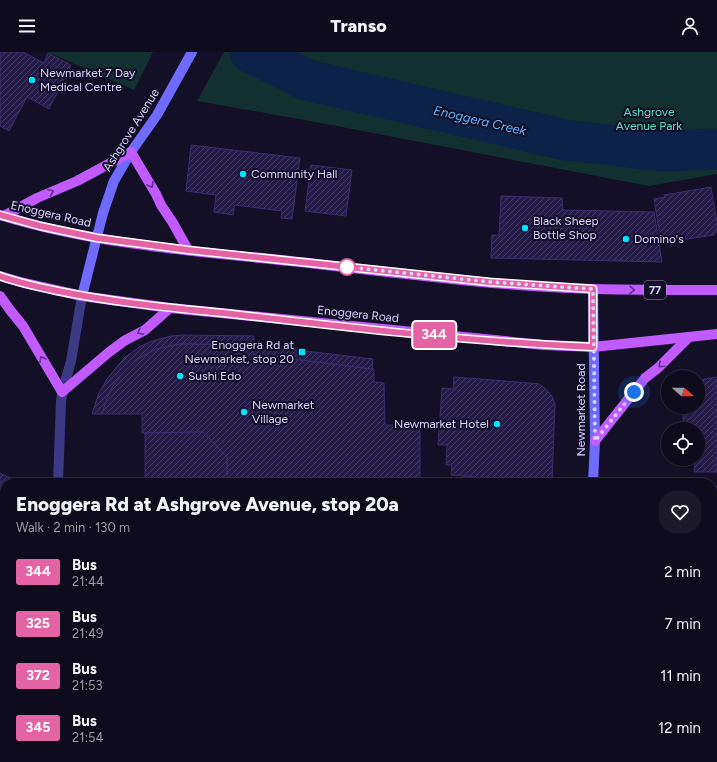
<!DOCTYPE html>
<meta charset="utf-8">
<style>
:root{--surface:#0e0b1c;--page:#1c1929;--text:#f1f3f6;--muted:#9b9ba3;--line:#2e2b3b}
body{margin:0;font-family:Figtree,sans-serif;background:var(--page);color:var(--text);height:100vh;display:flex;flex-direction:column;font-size:15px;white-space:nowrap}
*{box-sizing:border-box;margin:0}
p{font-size:13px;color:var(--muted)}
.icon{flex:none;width:22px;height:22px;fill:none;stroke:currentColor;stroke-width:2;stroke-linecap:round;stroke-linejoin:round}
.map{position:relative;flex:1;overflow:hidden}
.panel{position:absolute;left:0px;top:426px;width:717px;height:284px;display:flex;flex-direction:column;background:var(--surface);border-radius:16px 16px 0 0;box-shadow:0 1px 3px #0004,0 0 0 1px var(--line)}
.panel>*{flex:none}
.badge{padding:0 8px;border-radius:3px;font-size:14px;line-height:26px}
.needle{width:26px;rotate:110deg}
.fabs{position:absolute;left:661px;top:318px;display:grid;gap:8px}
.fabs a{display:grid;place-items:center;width:44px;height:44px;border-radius:50%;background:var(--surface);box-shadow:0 1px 3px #0004,0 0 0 1px var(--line);font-size:20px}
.you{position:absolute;width:20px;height:20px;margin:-10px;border:3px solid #fff;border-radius:50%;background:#1a73e8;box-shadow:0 0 0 6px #1a73e833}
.map>.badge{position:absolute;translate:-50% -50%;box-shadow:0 0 0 2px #fff}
.round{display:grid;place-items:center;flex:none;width:42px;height:42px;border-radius:16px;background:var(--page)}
.overview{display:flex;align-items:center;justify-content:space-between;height:68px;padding:0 16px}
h1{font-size:19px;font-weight:800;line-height:30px}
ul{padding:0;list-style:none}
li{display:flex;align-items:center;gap:12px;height:52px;padding:0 16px}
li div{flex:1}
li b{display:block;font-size:15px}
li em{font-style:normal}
li .badge{min-width:44px;font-weight:700;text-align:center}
header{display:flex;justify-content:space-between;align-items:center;height:52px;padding:0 16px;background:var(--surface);font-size:18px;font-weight:800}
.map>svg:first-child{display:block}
.park{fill:#12302f}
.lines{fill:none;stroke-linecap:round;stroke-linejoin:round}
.river{stroke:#0c2248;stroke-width:41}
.building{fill:url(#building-hatch);stroke:#3b2d73}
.service{stroke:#3d3a85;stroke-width:10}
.minor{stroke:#3d3a85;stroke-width:10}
.tertiary{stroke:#3d3a85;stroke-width:10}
.secondary{stroke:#6f6bff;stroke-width:10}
.primary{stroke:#c25bff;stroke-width:10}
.oneway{stroke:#623188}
.line-casing{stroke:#fff;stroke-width:9}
.line{stroke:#e463a4;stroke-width:6}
.walk{stroke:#d9d4ff;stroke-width:4;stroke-dasharray:0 7.2}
.poi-dot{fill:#00e5ff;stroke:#130f26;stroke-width:1.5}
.stop-dot{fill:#fff;stroke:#e463a4;stroke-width:2}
.labels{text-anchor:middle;stroke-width:4;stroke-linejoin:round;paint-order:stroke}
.shield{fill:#130f26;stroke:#9e99be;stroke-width:1}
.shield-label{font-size:11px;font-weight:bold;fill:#d9d4ff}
.poi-label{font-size:12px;fill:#d9d4ff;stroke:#130f26;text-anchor:start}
.park-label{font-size:12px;fill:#5fe0c0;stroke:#130f26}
.street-label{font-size:12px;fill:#d9d4ff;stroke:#130f26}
.water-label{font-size:13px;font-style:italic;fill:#62b6ff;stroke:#130f26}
</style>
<header><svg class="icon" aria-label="menu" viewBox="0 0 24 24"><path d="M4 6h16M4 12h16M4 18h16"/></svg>Transo<svg class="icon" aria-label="person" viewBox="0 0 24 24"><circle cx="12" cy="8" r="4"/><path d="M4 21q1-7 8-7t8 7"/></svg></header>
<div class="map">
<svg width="717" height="710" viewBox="0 0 717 710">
<defs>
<pattern id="building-hatch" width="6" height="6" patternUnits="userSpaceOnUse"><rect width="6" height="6" fill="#241b47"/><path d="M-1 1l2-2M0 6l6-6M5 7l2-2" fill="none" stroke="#433b63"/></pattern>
</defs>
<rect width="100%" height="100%" fill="#130f26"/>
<g class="park">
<path d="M47 0H153L134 38Z"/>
<path d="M224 0H717V122L649 134 310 69 197 49Z"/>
</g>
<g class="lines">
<path class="river" d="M250 0 307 28 566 88 662 99 717 97"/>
</g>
<g class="building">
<path d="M0 0H23L44 11 48 1 71 13 49 57 27 45 9 79 0 74Z"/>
<path d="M191 93 300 106 292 167 281 166 282 159 235 153 233 163 214 160 216 143 186 139Z"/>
<path d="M311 113 352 118 346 164 305 159Z"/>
<path d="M711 135 717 170V179L714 183 661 191 654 147 665 145 664 143Z"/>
<path d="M501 144 562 146 563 158 654 160 662 210 491 206 492 183H499Z"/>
<path d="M184 283 254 284V293L181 292 169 294 152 299 141 305 122 322 109 341 102 362H92L99 341 107 327 125 305 141 294 152 289 171 284Z"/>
<path d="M181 292 254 293V306L278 307V305L374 317V330L384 331 385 373H420V431H227V405L203 380 142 381V362H102L107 346 113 334 122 322 134 310 145 303 156 297Z"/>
<path d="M254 295 280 296 373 307 372 317 278 305V307L254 306Z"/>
<path d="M454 325 530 331 539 332 546 337 552 344 555 352 552 431H475V425L451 423 452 413H446L447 393H438L442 336 453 337Z"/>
<path d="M717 325V420H694L695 407H698V377H683V355H698V328Z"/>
<path d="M203 380 227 405V431H145V381Z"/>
<path d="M0 421 19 430 5 431V457L4 460 0 458Z"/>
<rect x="712" y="460" width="5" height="47"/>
<path d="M0 463 5 466V483L0 492Z"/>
<path d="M0 504 5 506V534L1 541 0 540Z"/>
<rect x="712" y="529" width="5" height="47"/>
<path d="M0 553 5 556V593L0 590Z"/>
<path d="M0 613 4 615V641L0 649Z"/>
<rect x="712" y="650" width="5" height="37"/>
<rect x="118" y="705" width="277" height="5"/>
<rect x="651" y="705" width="44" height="5"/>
</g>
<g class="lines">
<path class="service" d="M712 439H717"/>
<path class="minor" d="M712 615H717"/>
<g class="tertiary">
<path d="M58 431 61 349 65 330 71 309 82 244"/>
<path d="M57 705V710"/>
</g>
<g class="secondary">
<path d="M593 237 595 389 593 431"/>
<path d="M82 244 103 161 114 129 131 100 157 63 192 0"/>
<path d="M606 705V710"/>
<path d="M567 710V705"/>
</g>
<g class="primary">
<path d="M0 163C93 192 194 199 290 209 391 220 492 234 594 237 635 238 676 238 717 238"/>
<path d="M4 164 37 146 77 129 131 100 156 142 161 153 173 171 188 198"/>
<path d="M0 224 24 231 82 244 170 256 544 293 593 295 717 282"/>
<path d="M0 244 10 258 23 274 62 340 108 301 124 289 145 278 170 256"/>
<path d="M595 389 645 326 658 316 689 285"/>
</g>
</g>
<defs><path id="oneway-chevron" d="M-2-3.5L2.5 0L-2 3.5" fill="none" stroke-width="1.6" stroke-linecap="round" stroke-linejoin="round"/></defs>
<g class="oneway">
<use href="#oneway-chevron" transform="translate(151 133) rotate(59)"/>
<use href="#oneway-chevron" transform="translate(51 140) rotate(-23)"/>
<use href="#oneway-chevron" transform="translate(632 238) rotate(1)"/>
<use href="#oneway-chevron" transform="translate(140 280) rotate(152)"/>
<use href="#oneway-chevron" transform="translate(42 307) rotate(-121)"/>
<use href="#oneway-chevron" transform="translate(661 313) rotate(137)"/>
</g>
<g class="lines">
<defs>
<path id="line" d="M0 163 40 174 97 186 188 198 489 230 593 237V295C473 290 352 276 232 262 174 256 116 251 58 239 39 235 19 231 0 224"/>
</defs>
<use href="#line" class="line-casing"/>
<use href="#line" class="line"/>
<path class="walk" d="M347 215 489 230 593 237 595 389 634 340"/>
</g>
<g class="poi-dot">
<circle cx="32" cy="28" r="4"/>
<circle cx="243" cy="122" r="4"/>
<circle cx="525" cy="176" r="4"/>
<circle cx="626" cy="187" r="4"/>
<rect x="298" y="296" width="8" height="8" rx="2"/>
<circle cx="180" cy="324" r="4"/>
<circle cx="244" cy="360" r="4"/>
<circle cx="497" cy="372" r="4"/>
</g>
<circle class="stop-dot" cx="347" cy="215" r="8"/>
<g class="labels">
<rect class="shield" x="644" y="229" width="22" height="18" rx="3"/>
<g class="shield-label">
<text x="655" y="242">77</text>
</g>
<g class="poi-label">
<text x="40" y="25">Newmarket 7 Day<tspan x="40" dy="14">Medical Centre</tspan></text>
<text x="251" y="126">Community Hall</text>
<text x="533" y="173">Black Sheep<tspan x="533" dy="14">Bottle Shop</tspan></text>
<text x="634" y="191">Domino's</text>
<text x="294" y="297" text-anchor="end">Enoggera Rd at<tspan x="294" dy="14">Newmarket, stop 20</tspan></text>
<text x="188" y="328">Sushi Edo</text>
<text x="252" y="357">Newmarket<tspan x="252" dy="14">Village</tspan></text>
<text x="489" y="376" text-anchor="end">Newmarket Hotel</text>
</g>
<g class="park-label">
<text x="649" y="64">Ashgrove<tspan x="649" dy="14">Avenue Park</tspan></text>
</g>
<g class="street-label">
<text transform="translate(131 78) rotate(-58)" y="4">Ashgrove Avenue</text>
<text transform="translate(51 162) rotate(13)" y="4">Enoggera Road</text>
<text transform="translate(358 262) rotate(6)" y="4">Enoggera Road</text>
<text transform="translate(581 358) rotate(-90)" y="4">Newmarket Road</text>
</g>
<g class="water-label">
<text transform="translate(480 68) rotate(13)" y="5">Enoggera Creek</text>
</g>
</g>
</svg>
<div class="fabs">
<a><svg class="needle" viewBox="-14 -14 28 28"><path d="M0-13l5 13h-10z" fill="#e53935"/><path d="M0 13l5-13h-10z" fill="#9b9ba3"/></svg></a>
<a><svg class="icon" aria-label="locate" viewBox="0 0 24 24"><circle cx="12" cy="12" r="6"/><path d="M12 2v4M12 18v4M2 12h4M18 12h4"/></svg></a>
</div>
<div class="you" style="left:634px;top:340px"></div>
<b class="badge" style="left:434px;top:283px;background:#e463a4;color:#fff">344</b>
<section class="panel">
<div class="overview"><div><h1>Enoggera Rd at Ashgrove Avenue, stop 20a</h1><p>Walk · 2 min · 130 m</p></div><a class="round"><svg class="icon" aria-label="heart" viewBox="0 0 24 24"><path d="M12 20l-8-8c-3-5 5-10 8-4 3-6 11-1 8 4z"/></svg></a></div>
<ul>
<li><span class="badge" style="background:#e463a4;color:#fff">344</span><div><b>Bus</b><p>21:44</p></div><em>2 min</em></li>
<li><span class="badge" style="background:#e463a4;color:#fff">325</span><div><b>Bus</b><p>21:49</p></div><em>7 min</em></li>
<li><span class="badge" style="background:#e463a4;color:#fff">372</span><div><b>Bus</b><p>21:53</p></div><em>11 min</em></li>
<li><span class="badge" style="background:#e463a4;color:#fff">345</span><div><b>Bus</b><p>21:54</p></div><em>12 min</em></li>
</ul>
</section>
</div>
